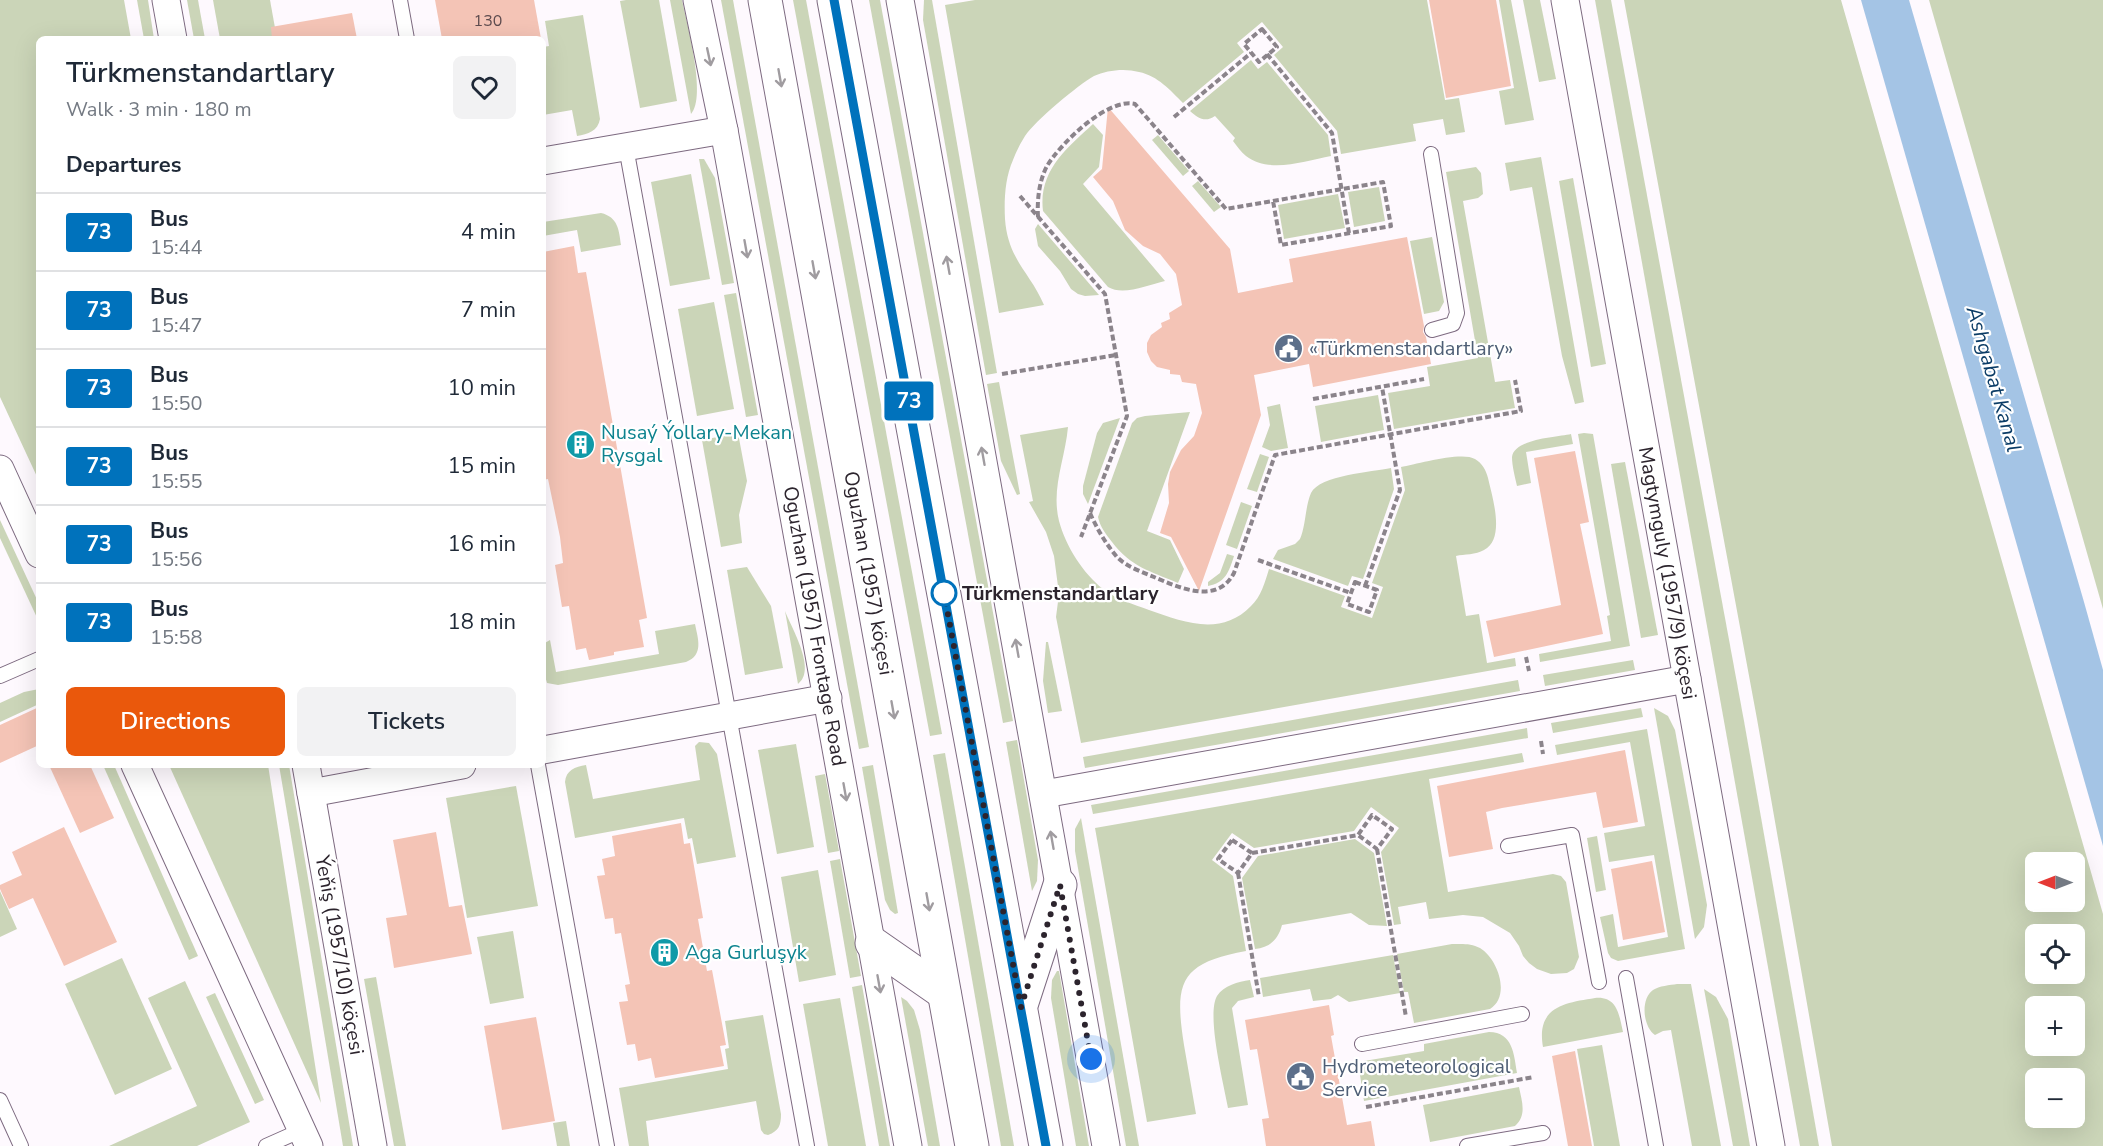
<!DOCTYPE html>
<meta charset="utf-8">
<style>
:root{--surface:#fff;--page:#f2f2f3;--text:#1f2937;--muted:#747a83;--line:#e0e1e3;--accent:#ea580c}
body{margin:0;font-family:"Nunito Sans",sans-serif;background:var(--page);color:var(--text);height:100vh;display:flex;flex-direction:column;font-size:22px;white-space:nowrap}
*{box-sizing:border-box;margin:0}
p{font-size:20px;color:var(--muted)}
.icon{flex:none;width:33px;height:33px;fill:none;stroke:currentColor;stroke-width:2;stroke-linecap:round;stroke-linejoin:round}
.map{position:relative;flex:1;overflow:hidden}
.panel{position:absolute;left:36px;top:36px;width:510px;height:732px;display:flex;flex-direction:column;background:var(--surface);border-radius:9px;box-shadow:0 6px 24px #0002}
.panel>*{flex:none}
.badge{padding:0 12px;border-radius:4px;font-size:21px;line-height:39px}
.needle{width:39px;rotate:270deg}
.buttons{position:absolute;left:2025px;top:852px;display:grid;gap:12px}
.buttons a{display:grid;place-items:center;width:60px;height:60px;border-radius:9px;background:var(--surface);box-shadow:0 6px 24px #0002;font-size:30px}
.you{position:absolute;width:30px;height:30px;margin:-15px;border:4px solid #fff;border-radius:50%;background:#1a73e8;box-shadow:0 0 0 9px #1a73e833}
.map>.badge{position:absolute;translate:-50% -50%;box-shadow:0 0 0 3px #fff}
h2{padding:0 30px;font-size:22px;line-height:54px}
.round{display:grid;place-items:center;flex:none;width:63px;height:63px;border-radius:9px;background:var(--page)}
.overview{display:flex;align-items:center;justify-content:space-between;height:102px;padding:0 30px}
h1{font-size:28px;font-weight:600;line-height:45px}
.action{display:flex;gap:12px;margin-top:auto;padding:12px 30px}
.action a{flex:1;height:69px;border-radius:9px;background:var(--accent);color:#fff;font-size:24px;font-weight:600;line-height:69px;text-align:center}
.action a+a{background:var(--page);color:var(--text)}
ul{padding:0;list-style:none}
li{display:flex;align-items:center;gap:18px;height:78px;padding:0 30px;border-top:2px solid var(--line)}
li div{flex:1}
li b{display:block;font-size:22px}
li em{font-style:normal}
li .badge{min-width:66px;font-weight:700;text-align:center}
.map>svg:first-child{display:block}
.green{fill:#cbd5b8;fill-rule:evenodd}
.water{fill:#a4c4e5}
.building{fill:#f4c4b6}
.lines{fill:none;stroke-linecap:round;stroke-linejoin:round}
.lane-casing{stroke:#7d6a80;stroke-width:16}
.street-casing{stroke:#7d6a80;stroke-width:29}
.secondary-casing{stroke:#7d6a80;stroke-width:35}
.path{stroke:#8b848b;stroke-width:4;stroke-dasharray:6 3;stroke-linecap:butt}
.lane{stroke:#fff;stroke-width:14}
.street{stroke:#fff;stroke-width:27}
.secondary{stroke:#fff;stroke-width:33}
.oneway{stroke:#a09ca0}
.line-casing{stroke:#fff;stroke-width:14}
.line{stroke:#0072bc;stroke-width:9}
.walk{stroke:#2c242d;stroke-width:6;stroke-dasharray:0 10.8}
.stop-dot{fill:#fff;stroke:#0072bc;stroke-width:3}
.labels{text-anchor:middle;stroke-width:4.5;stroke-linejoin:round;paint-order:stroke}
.number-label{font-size:16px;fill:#5e4c4f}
.service-label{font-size:20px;fill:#4e5e75;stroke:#fff;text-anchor:start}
.culture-label{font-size:20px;fill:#0d838f;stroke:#fff;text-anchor:start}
.street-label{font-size:20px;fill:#2c242d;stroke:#fff}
.stop-label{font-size:20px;font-weight:bold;fill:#2c242d;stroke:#fff;text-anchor:start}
.water-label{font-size:21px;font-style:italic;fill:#0b3c66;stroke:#fff}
</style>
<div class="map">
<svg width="2103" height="1146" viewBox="0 0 2103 1146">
<rect width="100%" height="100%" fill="#fef9fe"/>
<g class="green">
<path d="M0 0H124L131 39H39V481L0 397Z"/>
<path d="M137 0H148L154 39H144Z"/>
<path d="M187 0H198L205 39H194Z"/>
<path d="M213 0H270L277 39H220Z"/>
<path d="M626 0H659L677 101 640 108 620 1Z"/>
<path d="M670 0H682C687 24 707 97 691 114Z"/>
<path d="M721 0H733L869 747 859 749Z"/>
<path d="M793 0H806L942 734 930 736Z"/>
<path d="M869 0H880L1013 721 1003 723Z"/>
<path d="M924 0H932L997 373 986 375 923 20Z"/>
<path d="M975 0H1427L1445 100 1459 98 1465 132 1446 135 1443 119 1413 124 1416 141 1341 154 1337 131 1274 55 1283 47 1262 22 1237 43 1244 52 1183 103C1170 90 1158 76 1139 72 1125 68 1107 70 1094 76 1078 85 1035 121 1025 136 1020 144 1016 152 1013 160 1005 178 1004 200 1005 219 1008 260 1030 272 1044 305L999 313 945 5Z"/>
<path d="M1499 0H1511L1534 120 1505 125 1499 91 1514 88Z"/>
<path d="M1523 0H1540L1556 79 1539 82Z"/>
<path d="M1595 0H1611L1744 721 1819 1146H1800Z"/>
<path d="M1624 0H1841L2103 914V1146H1832L1757 719ZM2036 862H2074V902H2036ZM2074 934V974H2036V934ZM2036 1006H2074V1046H2036ZM2036 1078H2074V1118H2036Z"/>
<path d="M1929 0H2103V609Z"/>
<path d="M583 15 600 119C598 131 588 134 577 136L572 110 543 115V69L546 68 543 47 549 46 545 21Z"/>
<path d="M1251 60 1258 69 1267 62 1328 135 1331 156C1305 161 1269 174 1246 156 1241 152 1237 146 1233 141L1235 138 1215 116C1205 123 1198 118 1190 111Z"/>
<path d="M1093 124 1103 135 1099 167 1083 184 1165 281C1148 285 1123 296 1108 287L1043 211C1038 171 1067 148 1093 124Z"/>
<path d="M1158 135 1189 171 1183 176 1152 140Z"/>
<path d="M1541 157 1584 402 1575 404 1562 356 1532 187 1510 191 1505 163Z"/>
<path d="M699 159H704L715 178 734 283 722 285Z"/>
<path d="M1476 167 1481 173 1483 194 1478 198 1463 201 1495 382 1510 380 1515 408 1394 429 1388 393 1430 386 1427 367 1478 358 1446 172Z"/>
<path d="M691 174 710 279 670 286 651 182Z"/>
<path d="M1573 178 1606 364 1591 367 1559 181Z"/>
<path d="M1198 181 1221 207 1214 212 1192 186Z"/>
<path d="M1379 187 1385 221 1354 227 1348 192Z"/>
<path d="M1338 194 1345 228 1284 239 1278 205Z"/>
<path d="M601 213C618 217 619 230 621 245L581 252 577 230 543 236V222Z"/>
<path d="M1038 224 1099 295 1085 296 1078 294 1071 289 1060 271 1038 246 1035 229Z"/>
<path d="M1432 237 1444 302 1439 311 1424 314 1410 241Z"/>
<path d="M736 293 758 415 746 417 724 295Z"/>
<path d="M714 302 734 409 697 416 678 309Z"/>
<path d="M999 382 1020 494 1017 495 1001 461 987 384Z"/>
<path d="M1378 395 1384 430 1321 442 1315 406Z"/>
<path d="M1280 404 1288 448 1271 451 1262 447 1270 425 1267 407Z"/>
<path d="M1190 412 1147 531 1170 540 1184 569 1178 583C1150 571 1131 567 1112 542 1106 534 1100 527 1098 517L1132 423 1137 418 1145 416Z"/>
<path d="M1120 418 1088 504 1083 494V486L1097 433 1103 423Z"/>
<path d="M1068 427C1065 460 1051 488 1059 521 1066 547 1083 573 1103 589 1117 600 1133 604 1149 610 1183 622 1221 637 1251 606 1261 597 1265 582 1269 569L1345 596 1341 607 1372 618 1383 587 1372 583 1405 490 1401 467C1417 464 1462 451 1475 459 1482 463 1486 470 1488 478 1492 496 1506 539 1484 550 1476 555 1464 554 1456 556L1466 616 1479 614 1487 663 1515 658 1516 666 1081 743 1056 617 1059 594 1054 556 1046 532 1029 502 1033 501 1020 435Z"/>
<path d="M738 433 747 481 739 515 742 543 721 547 702 440Z"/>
<path d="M1584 433 1593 434 1630 646 1540 662 1539 654 1611 641 1607 616 1610 615 1578 434Z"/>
<path d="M1571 434 1573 444 1526 452 1531 483 1517 486C1515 477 1512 466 1512 457 1514 439 1557 437 1571 434Z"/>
<path d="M1260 454 1269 457 1257 492 1247 489Z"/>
<path d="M1625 462 1658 635 1641 638 1611 464Z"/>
<path d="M1391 468 1394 489 1363 579 1352 576 1348 586 1273 559 1278 550 1295 544 1300 539C1306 525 1305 507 1311 493 1320 475 1372 472 1391 468Z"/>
<path d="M1241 502 1252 506 1237 549 1226 545Z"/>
<path d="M0 520 39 604V622L0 538Z"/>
<path d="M1227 554 1234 556C1229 572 1225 583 1208 586V582L1220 573Z"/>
<path d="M747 567 771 606 783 668 745 675 727 570Z"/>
<path d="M785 611C792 629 817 670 798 684Z"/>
<path d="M695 624C698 639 704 655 686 662L558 685 547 683 543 669V644L550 640 556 672 659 654 655 631Z"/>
<path d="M1046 642H1048L1062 711 1048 713 1043 681Z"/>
<path d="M1633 660 1635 670 1545 686 1543 675Z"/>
<path d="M1518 680 1520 691 1085 768 1083 757Z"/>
<path d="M39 689V704L0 722V703L24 692Z"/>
<path d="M1641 708 1643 717 1553 733 1551 723Z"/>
<path d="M1654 708 1668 716 1675 730 1707 905 1704 927 1695 939Z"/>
<path d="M1527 728 1528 738 1093 814 1091 805Z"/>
<path d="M1647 729 1685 949 1618 961 1611 958 1608 953 1600 917 1613 914 1618 947 1668 937 1654 855 1609 862 1604 833 1645 826 1630 742 1557 755 1555 745Z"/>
<path d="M1017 740 1038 860 1037 881 1032 891 1006 742Z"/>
<path d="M699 742 709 743 717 754 736 857 697 864 692 838 688 839 684 818 575 838 565 782C566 770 575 767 586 765L593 799 700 780 695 746Z"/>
<path d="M796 744 814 847 777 854 758 750Z"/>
<path d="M945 753 1014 1146H1001L933 755Z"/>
<path d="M1522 753 1524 762 1429 779 1448 892 1553 874 1561 876 1566 882 1579 957 1574 969 1567 973 1551 974 1537 969 1529 963 1523 956 1519 946 1510 933 1483 917 1463 915 1429 919 1426 902 1398 907 1401 924 1394 925 1381 852 1399 828 1371 807 1354 831 1254 848 1232 833 1212 860 1233 876 1246 951C1180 963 1174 982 1184 1045 1188 1068 1192 1091 1196 1114L1147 1122 1095 828Z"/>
<path d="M103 765H114L198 956 189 960Z"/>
<path d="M169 765H268L321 1103Z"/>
<path d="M279 765H289L353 1146H343Z"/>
<path d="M873 765 898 913 895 914 890 910 885 900 862 767Z"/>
<path d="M825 774 839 851 828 853 815 776Z"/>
<path d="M516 786 538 906 467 918 446 798Z"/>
<path d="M1081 818 1139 1146H1126L1075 851V829Z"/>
<path d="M1597 836 1606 890 1596 892 1587 838Z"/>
<path d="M1355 839 1374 853 1387 926 1369 925 1351 913 1282 925C1278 940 1270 947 1255 949L1242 878 1258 856Z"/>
<path d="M840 859 861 976 850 978 830 861Z"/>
<path d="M818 870 836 975 799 982 781 877Z"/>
<path d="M0 891 17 929 0 937Z"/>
<path d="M513 931 524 998 490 1004 477 937Z"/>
<path d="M1452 944C1462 944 1471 943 1480 948 1498 959 1511 996 1490 1009L1414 1023 1408 992H1404L1397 954Z"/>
<path d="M1393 955 1400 993 1349 1002 1338 995 1331 999 1313 1001 1310 989 1263 997 1260 978Z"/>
<path d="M122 958 172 1069 115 1095 65 984Z"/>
<path d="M1057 971H1059L1089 1146H1076L1051 998 1052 980Z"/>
<path d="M376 977 406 1146H394L364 979Z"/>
<path d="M1250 980 1254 997 1238 1001 1232 1008 1248 1105 1228 1108C1224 1085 1206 1015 1217 996 1224 985 1238 982 1250 980Z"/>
<path d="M185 981 250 1122 197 1146H109L197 1106 148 998Z"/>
<path d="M1677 984H1691L1721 1146H1692L1671 1030 1663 1031 1655 1035C1643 1027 1640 999 1653 990 1659 986 1670 985 1677 984Z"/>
<path d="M862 985 890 1146H879L852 987Z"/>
<path d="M1704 989 1716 997 1728 1019 1750 1146H1733Z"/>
<path d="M215 993 264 1100 255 1104 206 997Z"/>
<path d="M901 997 907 1001 914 1010 920 1030 940 1146H928Z"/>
<path d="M840 998 866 1146H828L803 1004Z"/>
<path d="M1595 998C1617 996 1619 1014 1623 1032L1543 1047C1536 1007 1564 1003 1595 998Z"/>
<path d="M763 1015 781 1114C781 1125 779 1131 768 1135L764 1134 761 1130 756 1101 646 1121 649 1146H629L619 1088 728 1069 725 1049 729 1048 725 1021Z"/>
<path d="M1489 1032C1513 1032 1514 1055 1517 1073L1364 1101 1358 1062 1424 1051V1044Z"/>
<path d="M1602 1045 1620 1146H1594L1577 1049Z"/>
<path d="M1519 1087C1522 1102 1527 1115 1515 1126L1430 1142 1423 1105Z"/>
<path d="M566 1121 570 1146H557L553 1123Z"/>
</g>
<path class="water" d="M1861 0H1909L2084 602 2103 670V846Z"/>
<g class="building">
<path d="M435 0H534L541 39H442Z"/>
<path d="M1429 0H1496L1511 86 1446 98Z"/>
<path d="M352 13 357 39H272L271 27Z"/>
<path d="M1108 107 1230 249 1238 293 1293 282 1289 259 1407 237 1424 326 1423 332 1426 337 1431 364 1313 387 1309 364 1254 375 1261 415 1199 591 1171 537 1160 533 1169 503 1168 484 1170 472 1181 450 1194 436 1202 413 1196 384 1182 382 1180 375 1170 374V370L1157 367 1151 361 1147 352V343L1151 335 1162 327 1161 323 1170 319 1169 313 1182 305 1176 274 1160 254 1143 246 1125 230 1113 201 1093 177 1102 169Z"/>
<path d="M574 246 578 273 586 272 647 618 639 620 644 647 614 652V655L589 660 586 648 576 650 569 606 562 607 555 565 563 563 560 537 548 479 543 480V252Z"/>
<path d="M1575 451 1589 522 1580 524 1603 634 1494 657 1486 621 1561 605 1534 458Z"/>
<path d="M39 707V745L0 763V725Z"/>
<path d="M1625 750 1638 822 1603 828 1596 792 1502 808 1486 812 1493 849 1449 857 1437 786Z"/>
<path d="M49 765H90L114 818 80 833Z"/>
<path d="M681 823 684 844 690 843 703 918 698 919 707 971 712 970 726 1045 720 1046 724 1066 655 1078 651 1058 638 1061 635 1044 627 1045 619 1002 628 1001 625 985 630 984 621 933 615 934 613 918 605 919 597 876 605 875 602 859 615 856 612 836Z"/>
<path d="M64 827 117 942 64 966 33 898 9 909 0 889V885L22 875 12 852Z"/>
<path d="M436 832 449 907 462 905 472 954 394 968 386 918 407 915 393 840Z"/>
<path d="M1652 861 1665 932 1623 940 1611 869Z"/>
<path d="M1329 1005 1334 1035 1331 1036 1347 1125 1371 1121 1375 1146H1266L1262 1119 1269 1118 1257 1049 1250 1050 1245 1020Z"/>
<path d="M536 1017 555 1121 502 1130 484 1026Z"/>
<path d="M1575 1051 1592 1146H1568L1552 1056Z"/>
</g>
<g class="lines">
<defs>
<g id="lane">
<path d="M400 0 407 39"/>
<path d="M626 147 807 1146"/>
<path d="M1431 154 1457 313 1453 324 1432 330"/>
<path d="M0 676 39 659"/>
<path d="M538 765 607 1146"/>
<path d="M1508 846 1572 835 1599 982"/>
<path d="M1626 978 1656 1146"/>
<path d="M1362 1044 1522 1014"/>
<path d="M0 1100 21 1146"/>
<path d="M266 1146 302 1130"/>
<path d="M1467 1146 1543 1133"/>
</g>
<g id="street">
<path d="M166 0 173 39"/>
<path d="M697 0 724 130 908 1146"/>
<path d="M900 0 1106 1146"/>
<path d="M1565 0 1771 1146"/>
<path d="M543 161 724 130"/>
<path d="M0 469 39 554"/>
<path d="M543 750 828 698"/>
<path d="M135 765 309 1146"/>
<path d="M306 765 373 1146"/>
<path d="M311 793 462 765"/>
<path d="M1044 794 1687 679"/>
</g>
<g id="secondary">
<path d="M765 0 972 1146"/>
<path d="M834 0 1046 1146"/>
<path d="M872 943 944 993"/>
<path d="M1022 1002 1060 885"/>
</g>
</defs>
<use href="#lane" class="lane-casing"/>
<use href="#street" class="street-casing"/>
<use href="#secondary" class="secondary-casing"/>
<g class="path">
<path d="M1262 29 1277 47 1259 62 1244 44Z"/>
<path d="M1267 54 1332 133 1349 233"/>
<path d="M1174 117 1251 53"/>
<path d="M1020 196 1105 294 1127 416 1081 537"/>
<path d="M1038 217C1037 200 1039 181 1047 166 1060 144 1108 97 1135 104L1226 209 1383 182 1391 226 1281 245 1273 201"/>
<path d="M1002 374 1116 355"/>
<path d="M1313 399 1424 379"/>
<path d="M1090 513C1097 529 1106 544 1117 557 1127 567 1142 572 1154 577 1180 588 1217 605 1234 573L1275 455 1521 411 1515 380"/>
<path d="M1258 560 1351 593"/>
<path d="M1355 582 1377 590 1369 612 1347 604Z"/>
<path d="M1365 586 1400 490 1382 387"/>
<path d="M1526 657 1529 671"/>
<path d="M1541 741 1543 754"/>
<path d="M1232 840 1252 853 1238 873 1218 859Z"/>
<path d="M1377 849 1406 1017"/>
<path d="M1252 853 1358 835 1372 815 1392 829 1377 849 1358 835"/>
<path d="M1238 873 1259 997"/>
<path d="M1366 1107 1534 1077"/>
</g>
<use href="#lane" class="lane"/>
<use href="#street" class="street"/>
<use href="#secondary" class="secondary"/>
</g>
<defs><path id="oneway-shaft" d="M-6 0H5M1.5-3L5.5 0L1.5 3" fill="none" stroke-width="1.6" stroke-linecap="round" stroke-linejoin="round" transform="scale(1.5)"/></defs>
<g class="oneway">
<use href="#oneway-shaft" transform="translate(709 57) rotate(78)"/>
<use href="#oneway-shaft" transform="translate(780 78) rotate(80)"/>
<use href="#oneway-shaft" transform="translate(746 249) rotate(80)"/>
<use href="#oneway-shaft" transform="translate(948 265) rotate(-100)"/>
<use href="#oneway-shaft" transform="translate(814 270) rotate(80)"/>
<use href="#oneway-shaft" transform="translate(983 456) rotate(-100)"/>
<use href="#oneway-shaft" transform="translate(1017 648) rotate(-100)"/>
<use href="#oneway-shaft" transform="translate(893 710) rotate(80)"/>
<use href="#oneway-shaft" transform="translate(845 792) rotate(80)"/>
<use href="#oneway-shaft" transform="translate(1052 840) rotate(-100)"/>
<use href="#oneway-shaft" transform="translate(928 902) rotate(80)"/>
<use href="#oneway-shaft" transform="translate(879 984) rotate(80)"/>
</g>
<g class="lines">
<defs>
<path id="line" d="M834 0 1046 1146"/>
</defs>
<use href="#line" class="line-casing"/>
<use href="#line" class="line"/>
<path class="walk" d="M944 593 1021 1007 1060 885 1091 1059"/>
</g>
<defs>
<symbol id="civic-disc" viewBox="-11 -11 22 22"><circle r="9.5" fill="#5c6f8a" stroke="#fff"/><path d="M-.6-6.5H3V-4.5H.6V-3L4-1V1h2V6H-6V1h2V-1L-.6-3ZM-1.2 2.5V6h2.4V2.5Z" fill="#fff"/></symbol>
<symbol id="building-disc" viewBox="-11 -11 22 22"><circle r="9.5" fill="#0f9aa8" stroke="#fff"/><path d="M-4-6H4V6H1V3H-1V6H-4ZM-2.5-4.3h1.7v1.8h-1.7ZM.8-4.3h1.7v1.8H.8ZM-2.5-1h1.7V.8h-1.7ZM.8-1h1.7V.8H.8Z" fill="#fff"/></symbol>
</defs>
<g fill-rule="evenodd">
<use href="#civic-disc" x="1272" y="332" width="33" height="33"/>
<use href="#building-disc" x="564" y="428" width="33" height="33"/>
<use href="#building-disc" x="648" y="936" width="33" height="33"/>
<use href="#civic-disc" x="1284" y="1060" width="33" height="33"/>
</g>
<circle class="stop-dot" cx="944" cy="593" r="12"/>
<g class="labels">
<g class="number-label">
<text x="488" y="26">130</text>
</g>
<g class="service-label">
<text x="1309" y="355">«Türkmenstandartlary»</text>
<text x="1322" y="1073">Hydrometeorological<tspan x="1322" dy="23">Service</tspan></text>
</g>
<g class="culture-label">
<text x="601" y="439">Nusaý Ýollary-Mekan<tspan x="601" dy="23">Rysgal</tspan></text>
<text x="685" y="959">Aga Gurluşyk</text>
</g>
<g class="street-label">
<text transform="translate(869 573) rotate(80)" y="7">Oguzhan (1957) köçesi</text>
<text transform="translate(1668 573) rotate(80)" y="7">Magtymguly (1957/9) köçesi</text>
<text transform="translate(815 626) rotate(80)" y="7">Oguzhan (1957) Frontage Road</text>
<text transform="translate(340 955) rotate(80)" y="7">Ýeňiş (1957/10) köçesi</text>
</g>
<g class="stop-label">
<text x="962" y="600">Türkmenstandartlary</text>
</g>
<g class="water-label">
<text transform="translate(1994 379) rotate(74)" y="7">Ashgabat Kanal</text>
</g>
</g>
</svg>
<div class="buttons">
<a><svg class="needle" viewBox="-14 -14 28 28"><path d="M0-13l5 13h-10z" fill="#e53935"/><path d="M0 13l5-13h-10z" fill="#747a83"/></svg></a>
<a><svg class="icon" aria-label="locate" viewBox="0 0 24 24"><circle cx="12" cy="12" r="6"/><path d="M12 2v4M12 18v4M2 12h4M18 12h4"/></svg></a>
<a>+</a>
<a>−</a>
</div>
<div class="you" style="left:1091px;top:1059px"></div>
<b class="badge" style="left:909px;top:401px;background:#0072bc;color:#fff">73</b>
<section class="panel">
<div class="overview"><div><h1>Türkmenstandartlary</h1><p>Walk · 3 min · 180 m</p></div><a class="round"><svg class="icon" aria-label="heart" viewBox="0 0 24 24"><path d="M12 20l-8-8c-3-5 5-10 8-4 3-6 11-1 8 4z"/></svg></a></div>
<h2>Departures</h2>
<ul>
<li><span class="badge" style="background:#0072bc;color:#fff">73</span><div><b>Bus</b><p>15:44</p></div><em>4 min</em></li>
<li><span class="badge" style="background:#0072bc;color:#fff">73</span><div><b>Bus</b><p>15:47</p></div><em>7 min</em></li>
<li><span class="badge" style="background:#0072bc;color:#fff">73</span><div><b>Bus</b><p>15:50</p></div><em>10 min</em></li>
<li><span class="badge" style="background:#0072bc;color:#fff">73</span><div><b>Bus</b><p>15:55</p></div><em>15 min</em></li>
<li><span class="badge" style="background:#0072bc;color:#fff">73</span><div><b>Bus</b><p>15:56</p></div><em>16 min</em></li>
<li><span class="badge" style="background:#0072bc;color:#fff">73</span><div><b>Bus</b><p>15:58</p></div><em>18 min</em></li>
</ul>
<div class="action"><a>Directions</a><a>Tickets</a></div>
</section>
</div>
